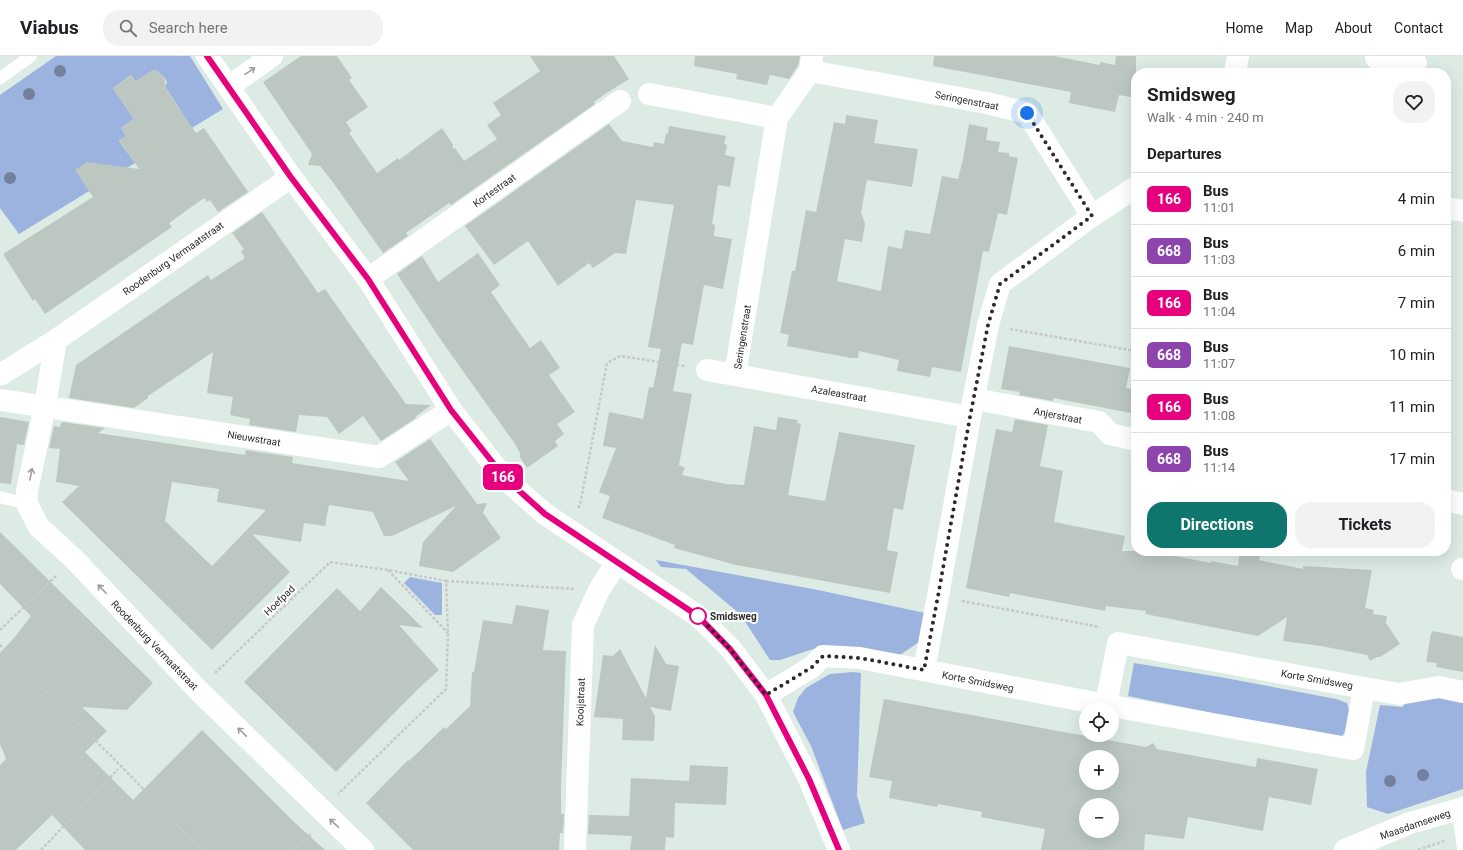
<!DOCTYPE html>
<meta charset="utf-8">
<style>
:root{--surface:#fff;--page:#f2f2f2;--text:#202124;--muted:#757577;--line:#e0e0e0;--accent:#0f766e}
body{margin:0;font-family:Roboto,sans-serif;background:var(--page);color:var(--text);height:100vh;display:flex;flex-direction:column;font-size:15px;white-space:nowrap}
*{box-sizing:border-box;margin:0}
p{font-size:13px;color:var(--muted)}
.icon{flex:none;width:22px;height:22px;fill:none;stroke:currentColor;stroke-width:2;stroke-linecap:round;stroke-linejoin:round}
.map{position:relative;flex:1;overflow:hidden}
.sheet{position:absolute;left:1131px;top:12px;width:320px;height:488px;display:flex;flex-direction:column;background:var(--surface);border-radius:16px;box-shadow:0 4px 16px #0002}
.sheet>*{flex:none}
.badge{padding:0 8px;border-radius:6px;font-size:14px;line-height:26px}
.buttons{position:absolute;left:1079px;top:646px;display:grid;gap:8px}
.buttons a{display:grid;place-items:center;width:40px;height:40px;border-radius:50%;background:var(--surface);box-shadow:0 4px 16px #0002;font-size:20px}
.you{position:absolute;width:20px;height:20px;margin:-10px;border:3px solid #fff;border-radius:50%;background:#1a73e8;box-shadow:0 0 0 6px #1a73e833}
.map>.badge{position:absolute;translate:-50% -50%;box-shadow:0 0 0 2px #fff}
h2{padding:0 16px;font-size:15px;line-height:36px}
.round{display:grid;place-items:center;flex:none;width:42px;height:42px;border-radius:16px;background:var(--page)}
.headline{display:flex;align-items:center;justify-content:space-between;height:68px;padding:0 16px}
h1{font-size:19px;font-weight:700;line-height:30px}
.primary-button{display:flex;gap:8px;margin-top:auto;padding:8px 16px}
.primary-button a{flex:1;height:46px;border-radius:16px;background:var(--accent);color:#fff;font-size:16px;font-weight:700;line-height:46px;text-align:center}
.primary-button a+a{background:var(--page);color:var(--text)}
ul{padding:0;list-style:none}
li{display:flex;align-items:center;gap:12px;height:52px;padding:0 16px;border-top:1px solid var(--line)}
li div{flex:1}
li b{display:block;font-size:15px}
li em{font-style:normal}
li .badge{min-width:44px;font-weight:700;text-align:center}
header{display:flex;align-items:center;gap:24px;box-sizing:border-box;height:56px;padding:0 20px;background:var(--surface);border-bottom:1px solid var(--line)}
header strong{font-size:19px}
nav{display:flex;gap:22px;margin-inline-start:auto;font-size:14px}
.search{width:280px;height:36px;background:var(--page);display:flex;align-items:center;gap:10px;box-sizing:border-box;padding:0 14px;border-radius:16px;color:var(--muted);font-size:15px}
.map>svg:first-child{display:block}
.green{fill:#9cb2df}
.building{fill:#bcc7c2;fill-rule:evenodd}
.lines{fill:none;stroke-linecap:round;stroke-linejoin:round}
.path{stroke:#c8c8c8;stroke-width:2.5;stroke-dasharray:3 2;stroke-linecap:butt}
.lane{stroke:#fff;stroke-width:12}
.street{stroke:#fff;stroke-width:22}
.secondary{stroke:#fff;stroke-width:22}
.tree{fill:#74819e}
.oneway{stroke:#9f9f9f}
.line-casing{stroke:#fff;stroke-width:9}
.line{stroke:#e6007e;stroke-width:6}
.walk{stroke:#2a2a2a;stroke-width:4;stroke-dasharray:0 7.2}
.stop-dot{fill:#fff;stroke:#e6007e;stroke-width:2}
.labels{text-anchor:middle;stroke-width:4;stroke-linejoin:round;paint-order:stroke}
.street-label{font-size:10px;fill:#2a2a2a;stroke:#fff}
.stop-label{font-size:10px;font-weight:bold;fill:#2a2a2a;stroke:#fff;text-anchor:start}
</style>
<header>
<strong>Viabus</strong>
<div class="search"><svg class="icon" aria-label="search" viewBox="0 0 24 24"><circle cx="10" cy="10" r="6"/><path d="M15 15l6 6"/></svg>Search here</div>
<nav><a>Home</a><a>Map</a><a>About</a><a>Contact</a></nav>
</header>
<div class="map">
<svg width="1463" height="794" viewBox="0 0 1463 794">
<rect width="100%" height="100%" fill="#ddebe5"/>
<g class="green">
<path d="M56 0H190L223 53 169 86 158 69 180 53 165 31 167 26 164 21 157 15 136 25 131 19 113 32 134 63 121 72 126 80 119 85 135 107 19 178 0 152V39Z"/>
<path d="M656 504 818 534 925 557 919 586 900 599 813 593 780 604H770L740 558 686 513 661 511Z"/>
<path d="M410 521 442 527V559H435L404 527Z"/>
<path d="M1134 607 1220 621 1336 643 1347 647C1351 660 1350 670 1342 680L1332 681 1128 640Z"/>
<path d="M853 616 861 617 857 740 865 767 843 774 811 690 793 656 798 642 806 632 830 618Z"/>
<path d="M1437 637 1463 642V733L1388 758 1367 751 1366 716 1380 649 1402 651 1408 645Z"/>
</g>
<g class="building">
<path d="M301 0H337L352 22 349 24 368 51 346 66 352 75 349 77 377 117 398 102 399 104 442 72 453 89V93L455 92 464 105 497 83 487 69 501 59 493 47 540 15 530 0H614L629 23 605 38 594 46 595 48 451 149 449 147 406 177 408 180 383 197 332 125 320 110 308 109 312 98 263 26Z"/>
<path d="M695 0H800L798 10 789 23 770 19 767 29 736 23 737 18 694 10Z"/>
<path d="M934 0H1054L1100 9V6L1115 9 1116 0H1136V42L1119 39 1115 56 1069 47 1071 36 933 10Z"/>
<path d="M154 13 164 21 166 33 196 77 204 72 248 136 218 156 210 144 207 146 204 142 169 167 172 171 45 258 35 243 33 245 3 198 93 141 75 114 87 106 139 113 119 84 126 80 121 72 134 63 113 32 132 19 136 25Z"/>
<path d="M846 59 878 64 874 87 918 93 912 131 867 124 861 156 865 168 862 186 845 183 837 225 881 235 888 190 902 193 905 174 930 178 942 120 958 123 963 103 969 68 988 72 986 84 1000 86 998 96 1009 97V100L1018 102 1007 159 998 157 989 196 983 195 961 316 932 311 930 321 897 315 899 304 859 295 858 302H851L787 290 789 279 780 277 792 215H795L806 154 816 156 834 66 845 68Z"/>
<path d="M609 68 622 85 653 91 654 86 664 88 666 77 668 78 669 70 726 80 724 88 727 89 725 99 735 101 730 131 718 129 712 168 715 169 714 180 732 183 723 233 704 229 693 289 682 287 673 335 692 338 679 409 685 412 682 419 726 428 744 429 754 370 776 374 778 361 798 364 797 367 801 368 788 439 825 445 839 376 915 389 903 454 894 452 887 494 898 496 890 537 736 509 674 492 675 489 602 462 610 440 599 436 616 392 603 390 609 356 643 363 649 331 653 332 661 293 648 291 674 149 636 144 626 198 615 197 593 212 589 207 558 230 528 185 494 209 465 170Z"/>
<path d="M262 156 318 237 325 233 406 348 431 349 415 361 416 362 381 385 363 360 339 378 327 361 299 359 296 376 249 369 250 363 230 359 233 341 207 337 213 296 148 340V342L134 352 69 342 76 309 208 219 211 224 245 202 241 195 244 193 232 177Z"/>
<path d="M478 197 500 229 491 236 530 292 541 284 560 312 549 319 575 356 557 368 564 378 555 385 558 390 527 412 520 401V397L515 388 443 287 397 218 422 200 438 226Z"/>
<path d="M1009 290 1130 312 1126 332 1136 334V358L1053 342V345L1019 339 1020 336 1001 333Z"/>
<path d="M0 361 29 366 24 389 17 388 11 428 0 427Z"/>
<path d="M1015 363 1048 369 1040 410 1063 415 1054 466 1125 480 1122 495H1149L1211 507V505L1238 510 1240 495H1261L1259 504 1303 513V510L1372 514 1365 552 1374 554 1373 558 1387 560 1386 567 1400 588 1380 601H1377L1370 605 1367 599 1321 590 1283 585 1287 561 1258 580 1145 558 1146 555 1106 550 1105 555 1010 537 1009 541 966 532 996 373 1012 376Z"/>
<path d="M62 366 105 372 98 377 245 399 246 394 293 401 292 407 409 425 395 406 430 383 477 448 487 447 483 457 501 482 453 516 419 510 423 486 456 450 392 480H384L373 456 329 449 325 470 304 467 301 486 252 478 290 516 212 594 62 446 79 430 56 426 60 393 49 392 54 370 60 371ZM172 426 219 433 217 446 266 454 212 510 165 465Z"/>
<path d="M0 476 153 627 127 654 82 651 107 675 85 696 133 744 202 674 292 764 325 794H85L52 759 16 794H0V709L6 703 0 688V597L14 582 31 560 0 528Z"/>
<path d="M381 531 423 572 399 569 439 614 419 632 336 716 244 626 337 532 360 555Z"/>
<path d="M516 549 549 554 543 594 566 595 561 730V758H564L563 777H560L559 794H413L366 747 408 704 409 705 444 671 446 673 470 650 472 616H474L483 564 512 568Z"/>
<path d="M1433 575 1463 581V616L1436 611 1437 607 1426 606 1431 577H1432Z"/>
<path d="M655 589 666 608 679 610 671 655 650 651 655 660 654 685 622 684 623 663 594 661 603 599 613 600 620 593 646 642Z"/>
<path d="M884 643 1146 691 1153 687 1157 693 1256 711 1257 702 1318 713 1311 749 1269 741 1263 775 1188 761 1184 783 1145 778 1144 794H1041L1045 773 981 761 982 756 938 748 937 751 889 742 892 725 869 721ZM1086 701H1112V727H1086ZM1086 749H1112V775H1086Z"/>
<path d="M690 709 728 711 726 749 675 747 674 782 666 781 665 794H630L632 780 588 778 589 759 629 760 631 722 689 725Z"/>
</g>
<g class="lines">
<g class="path">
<path d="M1010 273 1136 295"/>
<path d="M578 452 580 449 607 307 620 300 685 310"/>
<path d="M388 514 448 577"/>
<path d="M446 525 575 533"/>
<path d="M962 545 1100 571"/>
<path d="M0 574 57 519"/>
<path d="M0 589 121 710 202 794"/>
<path d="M215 617 330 506 388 514 446 525 448 577 446 633 338 738"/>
<path d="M41 794 118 713"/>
<path d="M294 794 312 777"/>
<path d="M1418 794 1444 785"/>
</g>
<g class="lane">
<path d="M0 22 31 0"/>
<path d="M0 441 27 448"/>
<path d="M1458 753 1463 793"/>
</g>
<g class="street">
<path d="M1376 0V2L1416 7"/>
<path d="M810 15 987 47 1027 57 1092 160"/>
<path d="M1235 17 1238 0"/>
<path d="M228 31 272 0"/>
<path d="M649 38 777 62"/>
<path d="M1446 152 1463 155"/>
<path d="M368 223 620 45"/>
<path d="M56 284 45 350 27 435V448L39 471 74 503 198 634 363 794"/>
<path d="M707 314 970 361"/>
<path d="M0 319 56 284 291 121"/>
<path d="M735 319 777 62 810 15 812 1"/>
<path d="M974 343 1099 366 1110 378 1136 384"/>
<path d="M0 344 379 401 451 354"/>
<path d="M1446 444 1463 448"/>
<path d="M1462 513H1463"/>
<path d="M924 614 938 540 970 361 988 269 1000 228 1092 160 1136 131"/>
<path d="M1364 632 1399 638 1439 631 1463 636"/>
<path d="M766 639 812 611 823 600 860 602 1106 649 1118 587 1364 632 1353 693 1106 649"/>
<path d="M575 794 583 569 599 534 617 506"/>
</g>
<g class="secondary">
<path d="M207 0 291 121 368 223 451 354 505 423 545 458 698 560 731 593 766 639 809 723 839 794"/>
<path d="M1345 794 1410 767 1463 752"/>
</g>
</g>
<g class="tree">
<circle cx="60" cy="15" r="6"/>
<circle cx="29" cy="38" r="6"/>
<circle cx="10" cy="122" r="6"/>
<circle cx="1423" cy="719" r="6"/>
<circle cx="1390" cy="725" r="6"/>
</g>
<defs><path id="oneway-shaft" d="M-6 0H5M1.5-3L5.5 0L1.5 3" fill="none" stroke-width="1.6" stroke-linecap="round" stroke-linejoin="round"/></defs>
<g class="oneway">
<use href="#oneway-shaft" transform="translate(250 15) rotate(-35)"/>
<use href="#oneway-shaft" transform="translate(31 418) rotate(-79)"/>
<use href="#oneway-shaft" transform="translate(102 533) rotate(-134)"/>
<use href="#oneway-shaft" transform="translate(242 676) rotate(-136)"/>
<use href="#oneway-shaft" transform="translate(334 767) rotate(-137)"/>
</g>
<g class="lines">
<defs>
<path id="line" d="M207 0 290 120 368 223 451 354 505 422 545 458 698 560 730 593 766 639 809 723 839 794"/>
</defs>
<use href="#line" class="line-casing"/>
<use href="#line" class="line"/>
<path class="walk" d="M698 560 730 593 766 639 812 611 823 600 860 602 924 614 938 540 970 361 988 269 1000 228 1092 160 1027 57"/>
</g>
<circle class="stop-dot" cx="698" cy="560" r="8"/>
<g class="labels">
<g class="street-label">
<text transform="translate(967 44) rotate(11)" y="4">Seringenstraat</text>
<text transform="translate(494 134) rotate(-35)" y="4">Kortestraat</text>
<text transform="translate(173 202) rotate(-35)" y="4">Roodenburg Vermaatstraat</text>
<text transform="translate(742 281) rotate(-81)" y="4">Seringenstraat</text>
<text transform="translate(839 337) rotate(10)" y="4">Azaleastraat</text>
<text transform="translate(1058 359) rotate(11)" y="4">Anjerstraat</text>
<text transform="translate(254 382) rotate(9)" y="4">Nieuwstraat</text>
<text transform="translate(279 544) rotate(-44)" y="4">Hoefpad</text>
<text transform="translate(155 589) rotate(46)" y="4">Roodenburg Vermaatstraat</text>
<text transform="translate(1317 623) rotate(10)" y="4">Korte Smidsweg</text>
<text transform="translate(978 625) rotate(11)" y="4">Korte Smidsweg</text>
<text transform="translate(580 646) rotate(-88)" y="4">Kooijstraat</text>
<text transform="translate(1415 768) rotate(-19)" y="4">Maasdamseweg</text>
</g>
<g class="stop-label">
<text x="710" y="564">Smidsweg</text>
</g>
</g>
</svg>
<div class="buttons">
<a><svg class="icon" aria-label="locate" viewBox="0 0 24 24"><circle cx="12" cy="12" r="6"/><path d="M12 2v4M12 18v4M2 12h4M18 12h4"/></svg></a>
<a>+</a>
<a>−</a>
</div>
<div class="you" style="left:1027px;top:57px"></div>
<b class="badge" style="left:503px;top:421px;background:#e6007e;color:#fff">166</b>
<section class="sheet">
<div class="headline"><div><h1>Smidsweg</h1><p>Walk · 4 min · 240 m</p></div><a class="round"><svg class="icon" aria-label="heart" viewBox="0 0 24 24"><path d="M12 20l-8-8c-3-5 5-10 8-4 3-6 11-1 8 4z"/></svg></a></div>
<h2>Departures</h2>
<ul>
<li><span class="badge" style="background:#e6007e;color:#fff">166</span><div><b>Bus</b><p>11:01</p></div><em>4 min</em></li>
<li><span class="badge" style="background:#8e44ad;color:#fff">668</span><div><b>Bus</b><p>11:03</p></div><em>6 min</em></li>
<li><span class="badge" style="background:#e6007e;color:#fff">166</span><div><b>Bus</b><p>11:04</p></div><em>7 min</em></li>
<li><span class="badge" style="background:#8e44ad;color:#fff">668</span><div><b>Bus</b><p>11:07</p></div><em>10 min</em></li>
<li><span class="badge" style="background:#e6007e;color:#fff">166</span><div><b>Bus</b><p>11:08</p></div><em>11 min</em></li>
<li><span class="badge" style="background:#8e44ad;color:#fff">668</span><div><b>Bus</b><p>11:14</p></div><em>17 min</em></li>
</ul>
<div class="primary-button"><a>Directions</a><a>Tickets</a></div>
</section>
</div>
